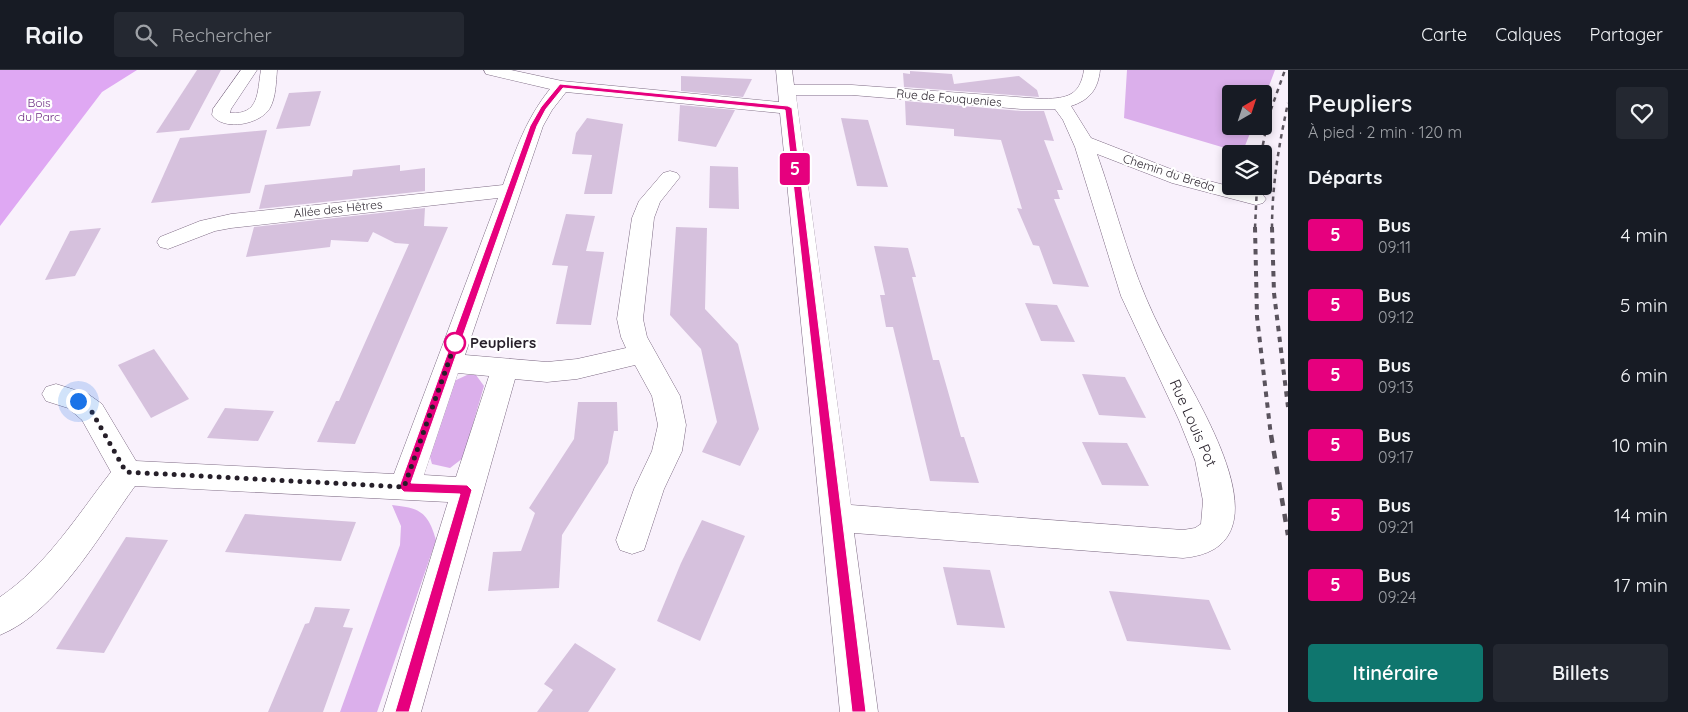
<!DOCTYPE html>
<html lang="fr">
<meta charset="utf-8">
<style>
:root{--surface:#171b24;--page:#242831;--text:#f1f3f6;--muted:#9ea1a6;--line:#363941;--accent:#0f766e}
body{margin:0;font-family:Quicksand,sans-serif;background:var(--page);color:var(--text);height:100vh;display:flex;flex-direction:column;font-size:19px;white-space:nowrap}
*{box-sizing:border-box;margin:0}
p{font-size:16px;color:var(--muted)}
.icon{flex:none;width:28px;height:28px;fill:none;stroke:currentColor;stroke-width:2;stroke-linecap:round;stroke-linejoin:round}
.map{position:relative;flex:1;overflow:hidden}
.side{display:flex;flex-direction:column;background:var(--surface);width:400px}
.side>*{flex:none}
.badge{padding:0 10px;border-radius:4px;font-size:18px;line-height:32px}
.needle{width:32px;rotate:39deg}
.controls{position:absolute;left:1222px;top:15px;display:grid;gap:10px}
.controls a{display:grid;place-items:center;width:50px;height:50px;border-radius:5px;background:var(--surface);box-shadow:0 2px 8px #0003;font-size:25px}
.you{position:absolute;width:25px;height:25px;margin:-12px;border:4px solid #fff;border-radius:50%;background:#1a73e8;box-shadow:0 0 0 8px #1a73e833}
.map>.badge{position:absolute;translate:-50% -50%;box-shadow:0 0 0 2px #fff}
h2{padding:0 20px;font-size:19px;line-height:45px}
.round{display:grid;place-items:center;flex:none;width:52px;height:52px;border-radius:5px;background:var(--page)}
.overview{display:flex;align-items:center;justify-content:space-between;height:85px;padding:0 20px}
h1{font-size:24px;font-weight:600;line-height:38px}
.action{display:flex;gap:10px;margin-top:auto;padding:10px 20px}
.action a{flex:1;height:58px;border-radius:5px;background:var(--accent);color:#fff;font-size:20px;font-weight:600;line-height:58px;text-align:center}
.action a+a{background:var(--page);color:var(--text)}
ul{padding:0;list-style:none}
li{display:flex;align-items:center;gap:15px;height:70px;padding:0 20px}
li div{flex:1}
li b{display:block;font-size:19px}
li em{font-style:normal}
li .badge{min-width:55px;font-weight:700;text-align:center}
header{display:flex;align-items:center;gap:30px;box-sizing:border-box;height:70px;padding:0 25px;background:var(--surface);border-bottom:1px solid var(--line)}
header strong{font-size:24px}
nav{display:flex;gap:28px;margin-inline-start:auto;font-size:18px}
.search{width:350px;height:45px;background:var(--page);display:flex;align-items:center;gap:12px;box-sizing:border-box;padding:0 18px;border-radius:5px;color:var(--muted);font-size:19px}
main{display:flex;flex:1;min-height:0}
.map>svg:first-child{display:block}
.green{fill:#dbafeb}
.forest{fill:#dfa8f3}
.building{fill:#d6c1dd}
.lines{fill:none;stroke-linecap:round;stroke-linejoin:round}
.minor-casing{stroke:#7d6a83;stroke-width:1}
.minor{fill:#fff;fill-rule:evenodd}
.rail-far2{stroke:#5a535d;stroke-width:2.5;stroke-dasharray:4.5 4.5;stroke-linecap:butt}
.rail-far1{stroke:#5a535d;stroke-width:4;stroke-dasharray:5.5 5.5;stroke-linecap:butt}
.rail{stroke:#5a535d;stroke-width:4.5;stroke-dasharray:8 8;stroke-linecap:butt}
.line{fill:#e6007e;stroke:#fff}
.walk{stroke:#261f29;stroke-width:5;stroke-dasharray:0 9}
.stop-dot{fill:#fff;stroke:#e6007e;stroke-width:2.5}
.labels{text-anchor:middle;stroke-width:4.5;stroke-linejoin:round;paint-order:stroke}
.far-street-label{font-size:12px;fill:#261f29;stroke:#fff}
.far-park-label{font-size:12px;fill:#6e2c83;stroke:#fff}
.stop-label{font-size:15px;font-weight:bold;fill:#261f29;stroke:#fff;text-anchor:start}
.street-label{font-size:15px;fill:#261f29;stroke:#fff}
</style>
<header>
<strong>Railo</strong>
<div class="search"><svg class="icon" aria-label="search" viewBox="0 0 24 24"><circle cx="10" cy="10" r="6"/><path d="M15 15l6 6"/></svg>Rechercher</div>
<nav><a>Carte</a><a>Calques</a><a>Partager</a></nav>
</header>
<main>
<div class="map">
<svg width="1288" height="642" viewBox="0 0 1288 642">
<rect width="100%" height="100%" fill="#f9f1fc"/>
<g class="green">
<path d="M1127 0H1275L1264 29V24H1231V56H1253L1242 83 1124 48Z"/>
<path d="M467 305H476L484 316 463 388 450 398 432 394 428 380 454 311Z"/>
<path d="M392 435C420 438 428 442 436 470L377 642H340L400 475 401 456Z"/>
</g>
<path class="forest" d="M0 0H137L102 22 0 156Z"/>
<g class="building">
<path d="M197 0H221L189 60 156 63Z"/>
<path d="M910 1 952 4 954 14 1019 6 1037 20 1039 27 904 17 903 3 910 4Z"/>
<path d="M681 6 752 9 743 27 681 21Z"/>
<path d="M321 21 310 56 276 59 289 23Z"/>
<path d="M905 31 1021 41H1044L1054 71 1044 70 1063 120H1057L1060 129H1054L1089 217 1053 214 1039 176 1033 175 1017 138 1022 139 1001 70 954 66V59L906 55Z"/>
<path d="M680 35 735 40 716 77 678 71Z"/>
<path d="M587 48 623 54 612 124H584L592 85 572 84 576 63Z"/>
<path d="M841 48 868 50 888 117 857 116Z"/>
<path d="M267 60 250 123 151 133 180 68Z"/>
<path d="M400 95V101L425 98V121L259 139 265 115 352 106 353 100Z"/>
<path d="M710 96 738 97 739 139 709 138Z"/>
<path d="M425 138 424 156 448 157 355 374 317 372 336 331H339L409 174 395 173 373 162 368 172 331 170 330 177 246 187 254 157Z"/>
<path d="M566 144 595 146 586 181 604 182 591 255 556 254 568 196 552 195Z"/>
<path d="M676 157 707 158 705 239 738 274 759 359 740 396 702 382 717 352 701 279 670 245Z"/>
<path d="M101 158 75 206 45 210 70 161Z"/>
<path d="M874 176 908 178 916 207H912L933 290H939L961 367H964L979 413 930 411 893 257H886L880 225H885Z"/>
<path d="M1025 233 1057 235 1075 272 1041 271Z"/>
<path d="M154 279 189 329 151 348 118 295Z"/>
<path d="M1082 304 1125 307 1146 348 1099 345Z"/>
<path d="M578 332H617L618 361H614L608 393 562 465 559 518 488 521 493 482 521 481 535 443 529 438 574 369Z"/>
<path d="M225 338 274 341 258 371 207 368Z"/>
<path d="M1082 372 1127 373 1149 416 1102 415Z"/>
<path d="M245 444 284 447 356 452 341 491 225 482Z"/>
<path d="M702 450 745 466 700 571 657 551 681 493Z"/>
<path d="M126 467 168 470 104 583 56 579Z"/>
<path d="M943 497 990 500 1005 558 957 555Z"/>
<path d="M1109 521 1209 530 1231 580 1127 571Z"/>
<path d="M315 537 350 539 343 557 353 558 323 642H268L305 554 309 553Z"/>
<path d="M575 573 616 599 588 642H537L553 620 544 614Z"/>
</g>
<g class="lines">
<defs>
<g id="minor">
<path d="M241 0H257L231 39 230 43C260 45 257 22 261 0H277C276 12 276 27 270 38 261 54 224 62 212 45L213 39Z"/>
<path d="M484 0H511L562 11 779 32 776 0H792L794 15H852L1044 29C1067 28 1080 26 1084 0H1100C1098 19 1090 30 1071 36L1091 68 1186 105 1263 125 1266 129 1263 133 1256 135 1172 113 1097 84C1114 132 1126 181 1146 228 1156 252 1169 276 1181 299 1207 348 1287 479 1183 488L854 463 878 642H840L780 43 566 22 552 40 543 56 465 285 547 292 577 289 626 278 621 267 617 249 632 148 639 131 663 103 670 101 677 103 680 107 660 132 654 148 643 249 647 267 680 326 686 355 682 381 664 419 644 480 632 484 620 480 616 470 634 419 652 381 658 355 652 326 635 295 577 309 547 312 515 309 421 642H383L448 432 135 416C100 464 57 542 0 565V527C46 496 77 446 111 402L82 350 68 338 46 331 42 324 46 317 56 314 88 324 102 334 136 391 394 404 498 128 231 158 215 161 168 179 160 177 157 172 160 167 200 151 231 144 503 115C516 79 526 49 550 19L486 4ZM796 25H852L1021 39H1055L1063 50 1075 77 1121 226 1179 350 1195 390 1203 431 1201 454 1195 458 1183 460 851 435ZM458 303 489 306 456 407 424 405Z"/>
</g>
</defs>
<use href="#minor" class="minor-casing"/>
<use href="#minor" class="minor"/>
<g class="rail-far2">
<path d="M1261 84 1269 45 1285 0"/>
<path d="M1255 158 1257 116"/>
<path d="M1272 158C1272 115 1279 74 1288 33"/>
</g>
<g class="rail-far1">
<path d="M1255 157 1257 247 1271 366"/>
<path d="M1272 157 1274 223 1288 337"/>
</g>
<path class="rail" d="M1271 365 1288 465"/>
</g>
<path class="line" d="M560 14 788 36 792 38 866 642H852L785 40 563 18 546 39 537 56 411 413 467 415 472 420 409 642H395L460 424 404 422 399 417 530 56 541 37Z"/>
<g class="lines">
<path class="walk" d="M78 331 92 342 126 402 404 417 456 271 455 273"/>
</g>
<circle class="stop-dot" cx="455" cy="273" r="10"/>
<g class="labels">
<g class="far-street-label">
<text transform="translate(949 28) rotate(5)" y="4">Rue de Fouquenies</text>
<text transform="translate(1169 103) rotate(18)" y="4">Chemin du Breda</text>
<text transform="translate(338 139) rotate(-6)" y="4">Allée des Hêtres</text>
</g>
<g class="far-park-label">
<text x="39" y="37">Bois<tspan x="39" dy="14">du Parc</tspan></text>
</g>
<g class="stop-label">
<text x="470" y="278">Peupliers</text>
</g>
<g class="street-label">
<text transform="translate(1193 353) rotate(66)" y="5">Rue Louis Pot</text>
</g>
</g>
</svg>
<div class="controls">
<a><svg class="needle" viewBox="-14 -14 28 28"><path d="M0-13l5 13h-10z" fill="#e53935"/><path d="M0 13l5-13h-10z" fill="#9ea1a6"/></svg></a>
<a><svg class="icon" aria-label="layers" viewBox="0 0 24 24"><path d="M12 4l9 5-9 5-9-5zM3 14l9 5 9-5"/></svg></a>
</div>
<div class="you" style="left:78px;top:331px"></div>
<b class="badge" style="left:795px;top:99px;background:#e6007e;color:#fff">5</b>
</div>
<section class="side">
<div class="overview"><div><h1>Peupliers</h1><p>À pied · 2 min · 120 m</p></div><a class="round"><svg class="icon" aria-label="heart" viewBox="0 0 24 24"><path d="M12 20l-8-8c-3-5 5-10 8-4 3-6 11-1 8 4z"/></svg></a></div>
<h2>Départs</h2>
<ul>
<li><span class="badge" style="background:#e6007e;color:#fff">5</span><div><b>Bus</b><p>09:11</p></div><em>4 min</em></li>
<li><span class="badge" style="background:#e6007e;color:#fff">5</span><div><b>Bus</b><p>09:12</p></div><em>5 min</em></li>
<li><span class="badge" style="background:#e6007e;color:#fff">5</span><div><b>Bus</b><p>09:13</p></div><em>6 min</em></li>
<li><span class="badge" style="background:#e6007e;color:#fff">5</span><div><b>Bus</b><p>09:17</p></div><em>10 min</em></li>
<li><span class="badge" style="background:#e6007e;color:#fff">5</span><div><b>Bus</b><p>09:21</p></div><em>14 min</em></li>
<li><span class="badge" style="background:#e6007e;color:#fff">5</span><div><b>Bus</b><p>09:24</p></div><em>17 min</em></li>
</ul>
<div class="action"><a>Itinéraire</a><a>Billets</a></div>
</section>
</main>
